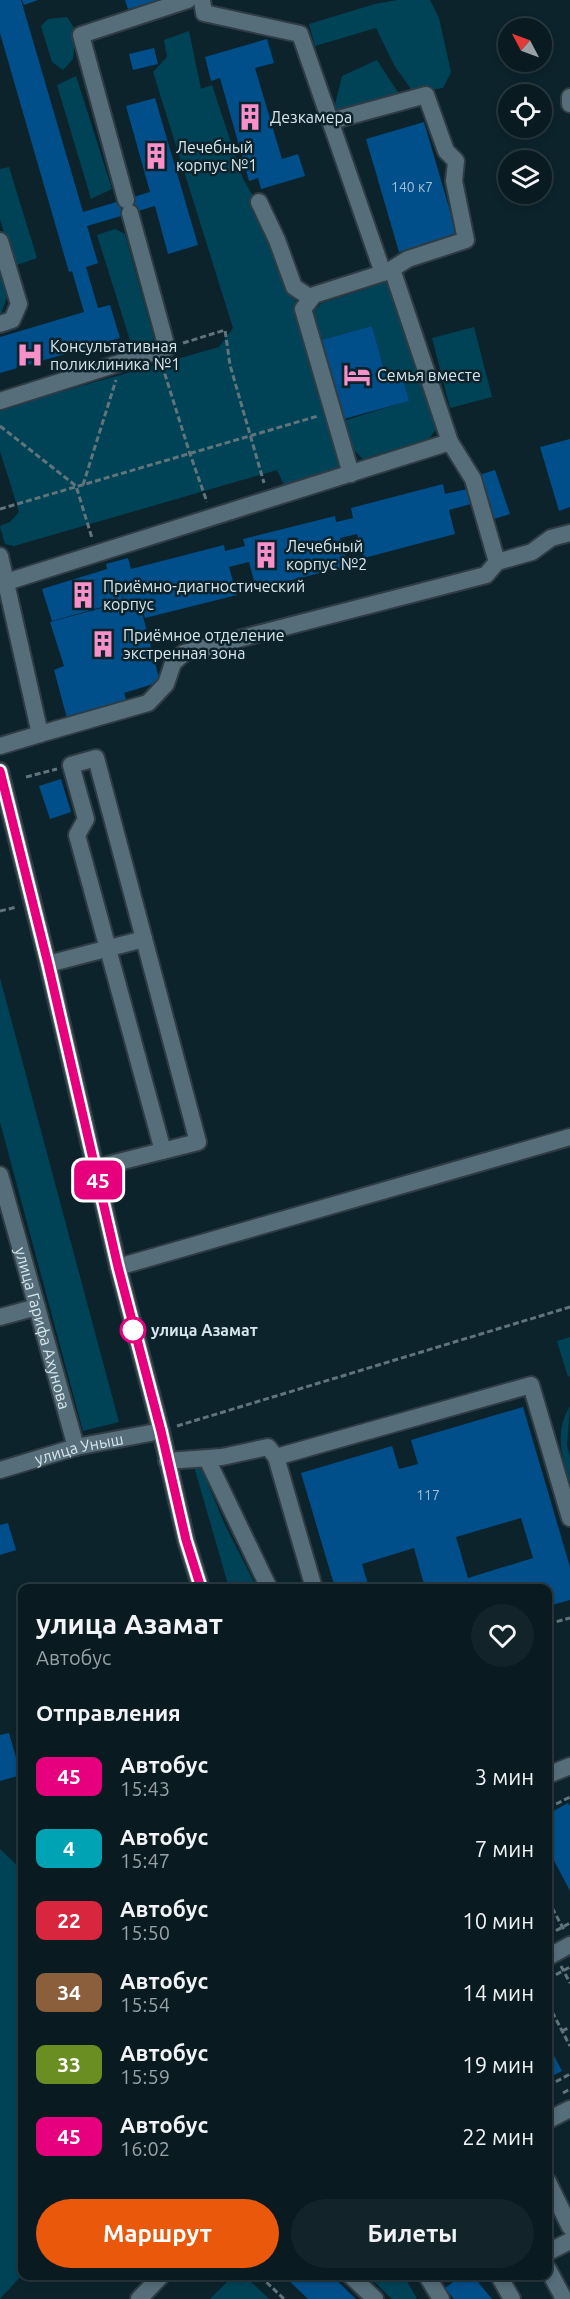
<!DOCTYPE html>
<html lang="ru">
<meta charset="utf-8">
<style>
:root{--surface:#091a21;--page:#12232a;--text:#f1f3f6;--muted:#99a1a5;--line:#29383f;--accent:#ea580c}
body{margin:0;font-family:Ubuntu,sans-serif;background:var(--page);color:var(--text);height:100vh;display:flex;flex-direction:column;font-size:22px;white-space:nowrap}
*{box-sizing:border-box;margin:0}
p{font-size:20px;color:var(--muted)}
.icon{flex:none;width:33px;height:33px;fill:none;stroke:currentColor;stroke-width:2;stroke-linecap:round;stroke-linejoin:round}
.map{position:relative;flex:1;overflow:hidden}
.details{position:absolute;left:18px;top:1584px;width:534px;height:696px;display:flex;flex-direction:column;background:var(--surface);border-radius:12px;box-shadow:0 3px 9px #0003,0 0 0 2px var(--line)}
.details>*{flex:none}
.badge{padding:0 12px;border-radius:9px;font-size:21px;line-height:39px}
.needle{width:39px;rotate:311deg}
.buttons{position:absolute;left:498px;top:18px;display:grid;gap:12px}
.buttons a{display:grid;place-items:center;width:54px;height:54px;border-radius:50%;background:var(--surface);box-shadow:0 3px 9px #0003,0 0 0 2px var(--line);font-size:30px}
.map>.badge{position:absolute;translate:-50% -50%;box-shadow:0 0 0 3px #fff}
h2{padding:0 18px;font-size:22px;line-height:54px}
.round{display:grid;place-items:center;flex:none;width:63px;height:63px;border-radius:32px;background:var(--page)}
.headline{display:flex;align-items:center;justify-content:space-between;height:102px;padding:0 18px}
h1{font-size:28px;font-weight:700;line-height:45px}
.action{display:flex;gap:12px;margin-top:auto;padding:12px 18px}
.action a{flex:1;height:69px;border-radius:36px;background:var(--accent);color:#fff;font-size:24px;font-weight:700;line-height:69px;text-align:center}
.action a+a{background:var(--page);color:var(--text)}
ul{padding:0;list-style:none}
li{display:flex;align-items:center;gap:18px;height:72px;padding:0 18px}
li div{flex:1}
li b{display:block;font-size:22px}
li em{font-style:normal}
li .badge{min-width:66px;font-weight:700;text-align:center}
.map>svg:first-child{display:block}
.green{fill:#004357}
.building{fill:#004f8a;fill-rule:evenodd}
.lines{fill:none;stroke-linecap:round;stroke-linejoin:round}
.minor-casing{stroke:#303c44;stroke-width:20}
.path{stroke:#61747c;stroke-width:3;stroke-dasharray:6 3;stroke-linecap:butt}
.minor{stroke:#556e79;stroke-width:16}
.line-casing{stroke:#fff;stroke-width:14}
.line{stroke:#e6007e;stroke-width:9}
.stop-dot{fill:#fff;stroke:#e6007e;stroke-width:3}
.labels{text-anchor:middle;stroke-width:5;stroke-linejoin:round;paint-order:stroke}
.number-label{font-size:14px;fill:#a2c0d4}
.poi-label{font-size:16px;fill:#d8e6ec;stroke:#0c232c;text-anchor:start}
.street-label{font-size:16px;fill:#d8e6ec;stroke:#0c232c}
.stop-label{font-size:16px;font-weight:bold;fill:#d8e6ec;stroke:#0c232c;text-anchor:start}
</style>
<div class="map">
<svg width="570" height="2299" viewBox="0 0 570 2299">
<rect width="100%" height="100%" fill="#0c232c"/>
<g class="green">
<path d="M397 0H430L439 18 451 72 443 88 413 92 394 65 376 28 315 46 309 24 375 4Z"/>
<path d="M67 17 76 31 73 59 63 70 52 62 41 26 48 19Z"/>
<path d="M189 31 201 89 212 85 243 179 283 246 297 292 294 310 340 470 284 485 277 470 14 546 5 544 0 526 10 522 19 512 0 451V409L219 347 233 328 153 72 167 57 164 40Z"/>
<path d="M377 60 401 97 333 113 342 76Z"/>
<path d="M76 76 112 189 91 199 57 85Z"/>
<path d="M9 167 37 258 14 266 0 219V169Z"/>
<path d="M115 229 125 234 156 346 134 353 97 235Z"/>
<path d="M0 271 7 297 0 317Z"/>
<path d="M390 281 438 426 429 439 363 459 351 447 343 421 408 401 401 373 386 377 372 326 318 341 314 311 322 303Z"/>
<path d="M474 327 492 397 450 408 432 338Z"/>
<path d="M0 978 119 1422 83 1431 0 1122Z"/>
<path d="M570 1337V1376L568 1377 557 1341Z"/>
<path d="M570 1406 567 1445 570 1457V1484C562 1457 554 1432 570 1406Z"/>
<path d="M193 1463 200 1465 225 1525 257 1588H229Z"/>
<path d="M0 1849 22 1870V2275L0 2299Z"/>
<path d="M233 2276H245L269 2299H210Z"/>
<path d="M368 2276H404L417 2299H392Z"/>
</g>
<g class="building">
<path d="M0 0H21L83 212 150 192 126 106 155 98 198 245 168 254 155 206 87 226 98 263 86 267 98 308 110 305 120 338 0 373V337L84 312 72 271 69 272 0 33Z"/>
<path d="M22 0H38L24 5Z"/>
<path d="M125 0H158V1L128 9Z"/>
<path d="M267 39 274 63 255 68 282 159 298 154 305 176 261 189 258 178 249 181 220 78 211 81 205 57Z"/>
<path d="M154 48 158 64 133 70 129 54Z"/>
<path d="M424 122 457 235 399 252 366 139Z"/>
<path d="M372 326 386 377 401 373 409 401 340 420 318 341Z"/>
<path d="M570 439V507L559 511 540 447Z"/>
<path d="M495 470 510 514 491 520 476 476Z"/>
<path d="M443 484 445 494 467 489 471 504 449 510 455 534 364 558 357 534 340 538 348 566 256 589 249 562 229 567 237 595 145 618 138 597 160 682 124 693 128 705 68 722 54 670 64 666 50 622 124 602 121 588 123 601 52 621 42 589 107 569 106 564 128 558 131 569 224 545 225 551 245 546 243 539 335 516 336 522 353 518 351 508Z"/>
<path d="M61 779 71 812 50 819 39 786Z"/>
<path d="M523 1407 570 1567V1600L548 1606V1588H425L414 1548 362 1564 369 1588H335L301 1473 392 1446 399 1469 418 1464 411 1440ZM521 1518 533 1558 468 1578 456 1537Z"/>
<path d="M8 1523 16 1550 0 1555V1525Z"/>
<path d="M9 1733 21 1775 0 1781V1735Z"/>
<path d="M568 1803 570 1806V1891L548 1849V1814Z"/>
<path d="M548 2044 562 2071 548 2078Z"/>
<path d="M284 2276H332L356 2299H308Z"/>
<path d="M454 2276H473L492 2299H454L445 2288 457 2279Z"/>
</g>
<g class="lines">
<defs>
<g id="minor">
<path d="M570 97V104"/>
<path d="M331 121 426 95 446 151 456 161 454 181 466 240 408 259 392 269"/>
<path d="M126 200 81 35 188 0"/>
<path d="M259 202 277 240 294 287 311 298"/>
<path d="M0 241 19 304 12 320 0 324"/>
<path d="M0 401 167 348 130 213"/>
<path d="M351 474 303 309 314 295 383 273"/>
<path d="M0 556 40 734 148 703 166 684 173 663 184 653 486 575 497 562 473 479 450 442 392 269 383 273 300 34 204 13 202 0"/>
<path d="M497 562 532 552 551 538 570 533"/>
<path d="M0 584 450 442"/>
<path d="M0 746 40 734"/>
<path d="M0 771 48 964 118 1267 161 1431 186 1540 201 1588"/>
<path d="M48 964 144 939"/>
<path d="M95 1168 198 1142 96 758 71 765 86 819 77 835 163 1151"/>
<path id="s1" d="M0 1175 76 1447"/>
<path d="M118 1267 570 1137"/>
<path d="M0 1317 37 1307"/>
<path d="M207 1459 269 1588"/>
<path d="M167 1461 222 1457 268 1447 276 1457"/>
<path id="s2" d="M0 1470 76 1447 161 1431"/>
<path d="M314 1588 276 1457 531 1385 570 1518"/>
<path d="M548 1775 570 1766"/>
<path d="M548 1957 570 1945"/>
<path d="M548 2120 570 2109"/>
<path d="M548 2182 570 2227"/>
<path d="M548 2252 570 2241"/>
<path d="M548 2269 564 2299"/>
<path d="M351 2276 375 2299"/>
<path d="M427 2276 441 2299"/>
<path d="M499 2276 512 2299"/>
<path d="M139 2299 161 2276"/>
</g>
</defs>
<use href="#minor" class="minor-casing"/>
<g class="path">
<path d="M183 343 225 330 230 365 264 483"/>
<path d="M162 365 190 454 207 502"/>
<path d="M0 426 76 486 92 538"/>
<path d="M83 485 116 380"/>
<path d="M0 509 318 416"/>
<path d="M26 777 57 769"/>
<path d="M0 911 17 907"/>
<path d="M177 1426 570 1307"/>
<path d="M548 1624 570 1618"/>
<path d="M548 1808 570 1797"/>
<path d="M548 1900 564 1930"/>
<path d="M548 1935 570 1923"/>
<path d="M561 1966 570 1983"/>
<path d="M548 1979 570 1967"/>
<path d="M548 2004 570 2046"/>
<path d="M562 2031 570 2027"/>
<path d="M548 2086 570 2074"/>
<path d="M563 2093 570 2089"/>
<path d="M260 2276 284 2299"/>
</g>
<use href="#minor" class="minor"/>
</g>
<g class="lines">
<defs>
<path id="line" d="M0 771 48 964 118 1267 161 1431 186 1540 201 1588"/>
</defs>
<use href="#line" class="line-casing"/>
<use href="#line" class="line"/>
</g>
<defs>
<symbol id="building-bare" viewBox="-9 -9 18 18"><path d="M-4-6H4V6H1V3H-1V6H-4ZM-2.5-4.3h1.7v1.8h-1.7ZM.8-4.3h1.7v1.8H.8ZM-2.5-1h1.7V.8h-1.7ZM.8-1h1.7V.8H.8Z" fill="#f890ca" stroke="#0c232c" stroke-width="2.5" paint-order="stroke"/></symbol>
<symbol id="hospital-bare" viewBox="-9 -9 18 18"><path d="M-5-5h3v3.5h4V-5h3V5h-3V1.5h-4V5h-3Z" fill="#f890ca" stroke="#0c232c" stroke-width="2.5" paint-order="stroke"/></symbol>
<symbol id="hotel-bare" viewBox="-9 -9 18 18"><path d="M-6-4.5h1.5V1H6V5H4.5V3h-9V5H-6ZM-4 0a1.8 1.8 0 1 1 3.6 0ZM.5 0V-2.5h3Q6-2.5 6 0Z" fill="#f890ca" stroke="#0c232c" stroke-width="2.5" paint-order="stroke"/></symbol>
</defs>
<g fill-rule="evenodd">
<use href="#building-bare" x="231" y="98" width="38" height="38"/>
<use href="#building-bare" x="137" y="137" width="38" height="38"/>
<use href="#hospital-bare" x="11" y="336" width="38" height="38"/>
<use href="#hotel-bare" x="338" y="356" width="38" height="38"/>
<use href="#building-bare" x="247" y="536" width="38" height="38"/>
<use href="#building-bare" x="64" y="576" width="38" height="38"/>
<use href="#building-bare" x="84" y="625" width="38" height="38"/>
</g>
<circle class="stop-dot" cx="133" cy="1330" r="12"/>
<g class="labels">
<g class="number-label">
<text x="412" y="192">140 к7</text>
<text x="428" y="1500">117</text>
</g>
<g class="poi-label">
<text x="270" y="123">Дезкамера</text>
<text x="176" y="153">Лечебный<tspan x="176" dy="18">корпус №1</tspan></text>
<text x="50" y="352">Консультативная<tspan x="50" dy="18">поликлиника №1</tspan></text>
<text x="377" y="381">Семья вместе</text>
<text x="286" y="552">Лечебный<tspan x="286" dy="18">корпус №2</tspan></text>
<text x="103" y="592">Приёмно-диагностический<tspan x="103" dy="18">корпус</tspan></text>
<text x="123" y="641">Приёмное отделение<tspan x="123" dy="18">экстренная зона</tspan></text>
</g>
<g class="street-label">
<text dy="6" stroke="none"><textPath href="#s1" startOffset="159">улица Гарифа Ахунова</textPath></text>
<text dy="6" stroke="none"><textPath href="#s2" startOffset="82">улица Уныш</textPath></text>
</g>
<g class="stop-label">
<text x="151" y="1336">улица Азамат</text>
</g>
</g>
</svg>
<div class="buttons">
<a><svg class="needle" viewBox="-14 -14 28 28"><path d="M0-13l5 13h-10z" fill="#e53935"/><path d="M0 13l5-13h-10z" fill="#99a1a5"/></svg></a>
<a><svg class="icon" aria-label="locate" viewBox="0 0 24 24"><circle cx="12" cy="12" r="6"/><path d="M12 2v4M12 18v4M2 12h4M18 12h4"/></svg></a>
<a><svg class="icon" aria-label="layers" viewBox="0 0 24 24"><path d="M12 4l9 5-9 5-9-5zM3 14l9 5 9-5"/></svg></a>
</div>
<b class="badge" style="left:98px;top:1180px;background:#e6007e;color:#fff">45</b>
<section class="details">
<div class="headline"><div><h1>улица Азамат</h1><p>Автобус</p></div><a class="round"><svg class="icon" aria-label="heart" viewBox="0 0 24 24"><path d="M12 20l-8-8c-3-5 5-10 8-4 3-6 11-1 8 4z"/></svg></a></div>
<h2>Отправления</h2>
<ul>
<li><span class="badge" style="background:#e6007e;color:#fff">45</span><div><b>Автобус</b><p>15:43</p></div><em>3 мин</em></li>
<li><span class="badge" style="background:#00a3b4;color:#fff">4</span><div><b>Автобус</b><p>15:47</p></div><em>7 мин</em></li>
<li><span class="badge" style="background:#d7263d;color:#fff">22</span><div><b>Автобус</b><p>15:50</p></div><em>10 мин</em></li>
<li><span class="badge" style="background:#8b5e3c;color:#fff">34</span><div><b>Автобус</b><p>15:54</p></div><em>14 мин</em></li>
<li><span class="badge" style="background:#6b8e23;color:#fff">33</span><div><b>Автобус</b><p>15:59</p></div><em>19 мин</em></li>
<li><span class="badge" style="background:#e6007e;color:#fff">45</span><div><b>Автобус</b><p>16:02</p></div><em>22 мин</em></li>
</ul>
<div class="action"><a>Маршрут</a><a>Билеты</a></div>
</section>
</div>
